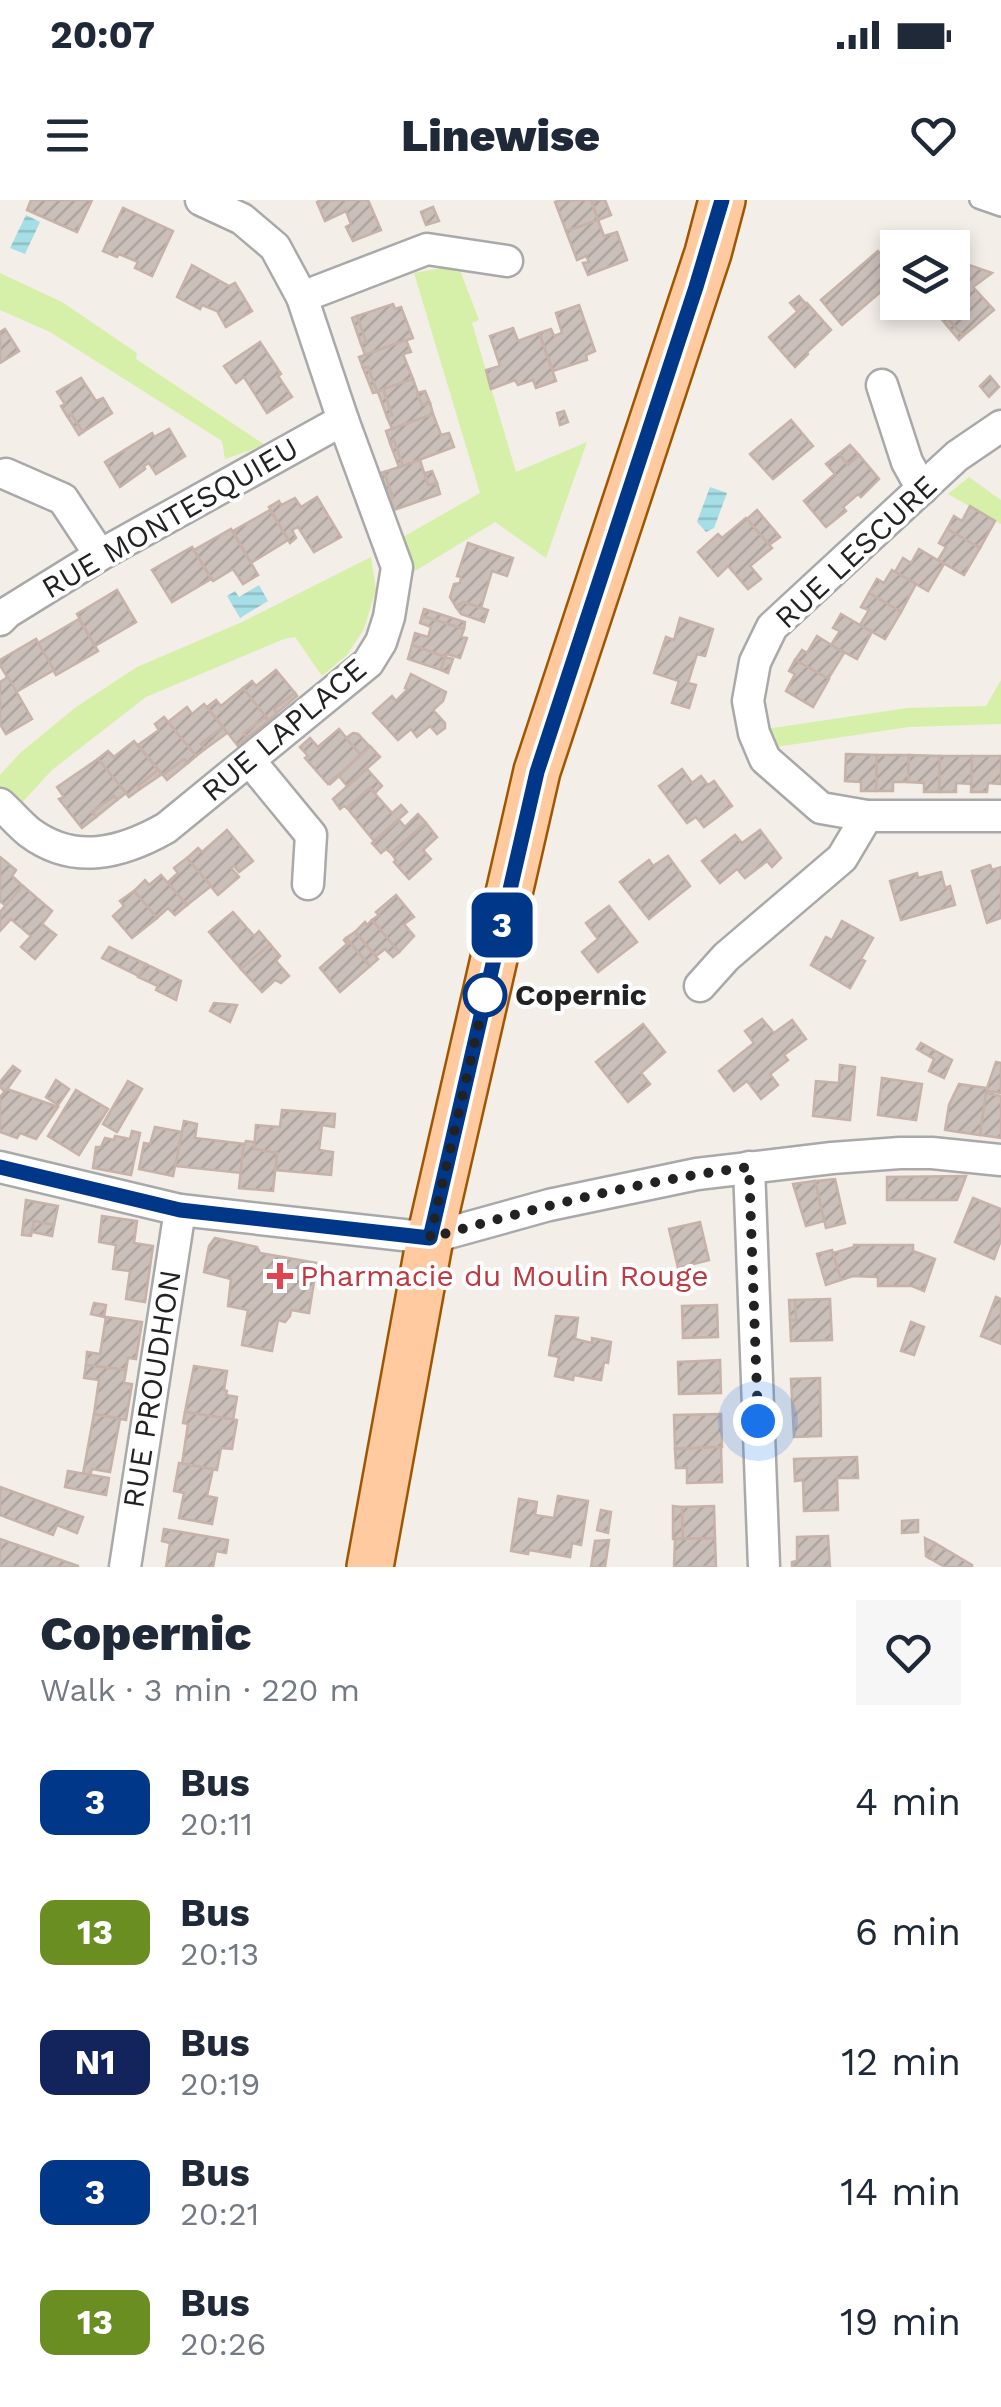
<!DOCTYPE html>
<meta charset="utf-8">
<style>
:root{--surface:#fff;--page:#f6f6f7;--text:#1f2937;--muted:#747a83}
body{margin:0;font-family:"Work Sans",sans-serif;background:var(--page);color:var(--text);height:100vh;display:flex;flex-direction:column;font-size:38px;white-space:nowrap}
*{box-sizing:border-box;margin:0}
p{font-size:32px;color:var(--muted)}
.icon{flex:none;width:55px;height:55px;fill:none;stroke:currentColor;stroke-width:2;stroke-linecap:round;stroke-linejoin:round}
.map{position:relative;height:1367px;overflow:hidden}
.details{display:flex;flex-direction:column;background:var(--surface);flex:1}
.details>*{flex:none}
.badge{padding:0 20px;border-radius:15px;font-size:35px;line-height:65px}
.controls{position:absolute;left:880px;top:30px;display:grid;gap:20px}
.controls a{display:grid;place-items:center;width:90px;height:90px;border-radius:0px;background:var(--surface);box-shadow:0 5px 15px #0003;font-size:50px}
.you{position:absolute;width:50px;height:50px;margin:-25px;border:8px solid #fff;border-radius:50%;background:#1a73e8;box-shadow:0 0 0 15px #1a73e833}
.map>.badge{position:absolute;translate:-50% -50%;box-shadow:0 0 0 5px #fff}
.round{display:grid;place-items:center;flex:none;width:105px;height:105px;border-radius:0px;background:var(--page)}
.overview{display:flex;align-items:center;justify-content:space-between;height:170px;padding:0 40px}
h1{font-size:48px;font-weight:800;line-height:75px}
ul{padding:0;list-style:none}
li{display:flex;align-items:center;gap:30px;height:130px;padding:0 40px}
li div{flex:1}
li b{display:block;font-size:38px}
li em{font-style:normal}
li .badge{min-width:110px;font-weight:700;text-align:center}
.status{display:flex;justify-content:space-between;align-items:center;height:70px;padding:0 50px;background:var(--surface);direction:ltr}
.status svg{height:28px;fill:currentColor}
header{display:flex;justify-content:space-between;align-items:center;height:130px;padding:0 40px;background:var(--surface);font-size:45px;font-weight:800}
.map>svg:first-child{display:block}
.grass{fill:#d6f0aa}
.water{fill:url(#water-rules)}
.building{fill:url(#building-hatch);stroke:#c6b2a8;stroke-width:2.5}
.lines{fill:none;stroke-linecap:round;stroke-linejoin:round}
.service-casing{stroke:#a9a9a9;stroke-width:20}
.minor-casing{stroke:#a9a9a9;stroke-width:35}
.primary-casing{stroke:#9f5600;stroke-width:50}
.service{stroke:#fff;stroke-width:15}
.minor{stroke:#fff;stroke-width:30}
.primary{stroke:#ffcaa0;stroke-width:45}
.line-casing{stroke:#fff;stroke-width:22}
.line{stroke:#003788;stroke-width:15}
.walk{stroke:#222;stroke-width:10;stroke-dasharray:0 18}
.stop-dot{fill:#fff;stroke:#003788;stroke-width:5}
.health-dot{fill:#e0444e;stroke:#fff;stroke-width:4}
.labels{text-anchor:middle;stroke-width:8;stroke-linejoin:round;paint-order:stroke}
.street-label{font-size:30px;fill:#222;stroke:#fff}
.stop-label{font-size:30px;font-weight:bold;fill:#222;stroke:#fff;text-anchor:start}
.health-label{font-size:30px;fill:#be3a42;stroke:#fff;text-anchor:start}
</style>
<div class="status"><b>20:07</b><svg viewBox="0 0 49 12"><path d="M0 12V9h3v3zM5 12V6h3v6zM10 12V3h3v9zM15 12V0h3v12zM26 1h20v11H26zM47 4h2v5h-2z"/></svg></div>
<header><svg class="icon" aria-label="menu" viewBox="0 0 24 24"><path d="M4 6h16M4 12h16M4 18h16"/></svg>Linewise<svg class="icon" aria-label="heart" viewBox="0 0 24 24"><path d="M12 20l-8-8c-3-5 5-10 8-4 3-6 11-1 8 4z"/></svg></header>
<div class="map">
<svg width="1001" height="1367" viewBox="0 0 1001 1367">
<defs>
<pattern id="water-rules" width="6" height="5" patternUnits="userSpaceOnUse" patternTransform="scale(2.5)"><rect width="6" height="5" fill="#a5dee4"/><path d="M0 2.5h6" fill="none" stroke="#8ebec3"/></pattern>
<pattern id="building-hatch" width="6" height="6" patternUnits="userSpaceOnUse" patternTransform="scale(2.5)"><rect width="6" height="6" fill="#cbbfba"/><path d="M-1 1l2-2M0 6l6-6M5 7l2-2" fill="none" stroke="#aea4a0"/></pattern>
</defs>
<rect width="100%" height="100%" fill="#f3eee8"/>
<g class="grass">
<path d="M458 65 479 120 472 123 516 272 587 242 546 358 495 322 407 376 403 337 480 293 414 73Z"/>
<path d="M0 73 62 102 137 153 136 159 265 245 225 259 222 241 50 132 0 110Z"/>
<path d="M969 277 1001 300V324L948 294Z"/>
<path d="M371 357 376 389 364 429 347 455 322 476 295 437 284 439 146 497 52 570 18 607 0 591V575L20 553 76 507 137 467 240 423Z"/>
<path d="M1001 480V524L909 527 776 547 766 529 907 508 986 506Z"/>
</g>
<g class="water">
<path d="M26 15 40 22 25 54 10 48Z"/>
<path d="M710 287 727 293 714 328 706 332 697 322Z"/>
<path d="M259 385 268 401 240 418 227 396 235 391 239 397Z"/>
</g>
<g class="building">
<path d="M31 0H92L77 32 27 10Z"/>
<path d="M321 0H368L381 30 353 41 346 27 351 24 346 11 325 21 317 2Z"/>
<path d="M560 0H597L592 2 598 20 566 31 555 2Z"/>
<path d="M597 0H605L611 15 598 20 592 2Z"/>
<path d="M433 7 439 21 426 25 421 12Z"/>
<path d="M123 8 173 31 152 76 135 68 138 62 119 54 117 57 103 51Z"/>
<path d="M598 20 604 36 617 32 627 60 588 75 583 63 589 62 586 56 577 60 566 31Z"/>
<path d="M884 50 898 54V72L881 52Z"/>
<path d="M878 51 898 72V77L842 125 821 100Z"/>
<path d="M963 63 992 73 973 87 994 110 963 136 943 113 939 116 927 102H952V72Z"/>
<path d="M192 65 229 86 235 83 252 111 226 127 217 111 202 105 200 109 177 97Z"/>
<path d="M799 96 806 104 798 112 790 103Z"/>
<path d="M807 103 831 130 807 152 808 154 795 167 769 137Z"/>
<path d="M393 104 395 109 401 107 413 138 365 155 361 144 366 142 357 116Z"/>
<path d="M579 105 595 151 586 155 587 160 553 171 539 133 551 129 554 136 562 133 556 113Z"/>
<path d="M943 113 963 136 959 140 939 116Z"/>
<path d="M357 116 366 142 361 144 352 118Z"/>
<path d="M513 128 518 141 539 133 556 181 536 188 533 180 518 185 515 180 491 189 486 170 500 166 490 136Z"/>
<path d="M5 129 19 151 0 163V132Z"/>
<path d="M406 140 411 152 403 154 413 179 377 192 368 167 363 168 359 157Z"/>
<path d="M260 142 281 174 278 176 292 197 267 213 244 177 236 183 224 166Z"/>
<path d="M368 167 377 192 373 193 363 168Z"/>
<path d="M990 176 999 187 989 197 980 186Z"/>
<path d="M81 178 96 201 103 198 112 213 83 232 71 214 67 216 61 206 65 204 57 192Z"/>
<path d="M413 179 422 205 430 203 433 214 392 229 387 217 392 215 383 189Z"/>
<path d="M383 189 392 215 387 217 378 192Z"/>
<path d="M425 191 430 203 422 205 417 193Z"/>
<path d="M564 211 568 222 560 225 557 213Z"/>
<path d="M71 214 83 232 79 235 67 216Z"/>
<path d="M433 214 441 235 449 233 454 247 403 266 394 241 390 243 386 231Z"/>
<path d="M791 220 813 246 773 279 750 254Z"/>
<path d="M169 229 185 256 156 274 149 263 144 266 145 269 120 287 105 262 152 233 154 237Z"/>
<path d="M394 241 403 266 399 267 390 243Z"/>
<path d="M850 245 859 255 848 265 839 254Z"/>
<path d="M839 254 848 265 859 255 879 279 861 297 858 294 843 307 846 311 826 327 804 301 835 274 826 264Z"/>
<path d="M420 260 428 285 437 283 440 294 394 310 390 299 393 298 384 272Z"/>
<path d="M432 271 437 283 428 285 425 273Z"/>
<path d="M384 272 393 298 390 299 380 273Z"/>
<path d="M317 297 341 337 314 352 298 327 292 330 296 338 290 343 269 307 279 301 281 305 295 298 301 307Z"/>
<path d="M970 306 995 321 980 348 947 329 954 316 962 321Z"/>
<path d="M270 310 288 340 251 363 233 331Z"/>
<path d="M757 310 780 337 769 345 747 319Z"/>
<path d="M746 318 772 348 750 366 761 379 748 389 728 366 718 376 698 352 718 334 722 338Z"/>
<path d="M231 329 258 375 243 384 233 369 213 381 194 350Z"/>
<path d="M947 329 980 348 964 375 938 360 946 347 939 343Z"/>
<path d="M468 343 513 358 507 376 492 371 481 408 463 402 456 407 450 397 454 384 460 383 461 377 457 376Z"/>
<path d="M192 347 211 379 172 402 152 370Z"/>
<path d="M919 349 944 364 928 391 895 372 903 358 911 363Z"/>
<path d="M892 370 916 384 901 412 869 393 877 379 884 383Z"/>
<path d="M117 390 136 422 95 446 77 414Z"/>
<path d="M869 393 901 412 885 439 860 425 869 410 861 407Z"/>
<path d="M463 402 488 410 484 422 461 414 456 407Z"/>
<path d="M424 409 465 422 464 429 422 416Z"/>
<path d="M841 414 872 432 857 459 831 445 840 431 833 428Z"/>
<path d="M422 416 464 429 461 437 467 438 460 458 447 454 445 457 412 445 415 433 428 437 431 427 420 423Z"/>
<path d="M680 418 713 429 705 456 697 454 688 483 696 485 689 508 672 503 679 481 654 473 666 437 674 440Z"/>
<path d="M79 419 98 451 56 475 38 443Z"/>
<path d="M817 436 844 453 828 479 795 460 802 450 807 453Z"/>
<path d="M36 439 54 470 16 492 0 465V460Z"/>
<path d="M412 445 445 457 441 470 408 459Z"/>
<path d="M445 457 453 459 448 473 441 470Z"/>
<path d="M795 460 829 479 813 507 786 491 795 474 789 471Z"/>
<path d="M276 470 295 493 274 509 277 513 268 521 243 488 252 481 256 486Z"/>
<path d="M411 474 446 492 443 501 433 510 445 523V528L437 534 430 526 417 537 411 529 398 540 373 513 392 496 396 501 408 489 405 488Z"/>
<path d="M8 477 32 519 6 534 0 524V482Z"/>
<path d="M243 488 266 517 244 533 247 538 238 546 207 507 216 500 221 506Z"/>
<path d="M295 493 297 496 277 513 274 509Z"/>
<path d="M204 504 223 527 201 544 205 549 196 556 168 522 187 507 192 514Z"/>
<path d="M164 517 196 556 188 563 184 559 163 575 138 545 159 530 155 524Z"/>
<path d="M266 517 268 521 247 538 244 533Z"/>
<path d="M223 527 227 533 205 549 201 544Z"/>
<path d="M339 529 361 555 328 584 305 558 308 556 300 547 310 538 318 547Z"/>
<path d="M353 533 358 534 370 547 361 555 346 538Z"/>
<path d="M134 541 158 570 138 586 140 589 129 597 98 559 108 551 114 557Z"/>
<path d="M370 546 380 557 347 586 339 576 329 585Z"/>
<path d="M846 554 877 555 876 591H861V582L845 581Z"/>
<path d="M877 555H909L908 582H893V591H876Z"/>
<path d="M909 555 940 556 939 592H924V583L908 582Z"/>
<path d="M940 556H972V584L956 583V592H939Z"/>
<path d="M972 556H1001V584L988 583 987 592H971Z"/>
<path d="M98 559 126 593 117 600 114 596 92 612 96 617 82 628 59 599 64 597 57 587Z"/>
<path d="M184 559 188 563 167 580 163 575Z"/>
<path d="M367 569 382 586 375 593 370 588 347 608 344 606 340 609 333 599Z"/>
<path d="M682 569 692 583 701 576 708 585 714 581 732 606 704 627 696 617 687 623 659 586Z"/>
<path d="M158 570 162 574 140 589 138 586Z"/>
<path d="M370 588 392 613 401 605 407 612 374 641 347 608Z"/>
<path d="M114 596 117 600 96 617 92 612Z"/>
<path d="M418 614 426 623 391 653 386 649 381 653 372 643 399 620 405 627Z"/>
<path d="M426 623 437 637 423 650 431 659 409 679 394 662 396 660 391 653Z"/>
<path d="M227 630 253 661 239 672 234 666 231 668 239 677 218 695 187 658 198 648 202 652Z"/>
<path d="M760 630 781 658 772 667 767 661 745 678 737 669 720 683 702 661 735 635 742 643Z"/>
<path d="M668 656 690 686 649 719 620 682 649 660 653 666Z"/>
<path d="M0 657 16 670 12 676 23 686 6 706 0 701Z"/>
<path d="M187 658 211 686 187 705 167 683 178 673 174 668Z"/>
<path d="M990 665 992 670 1001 667V718L987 723 972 671Z"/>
<path d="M941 672 945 688 950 686 955 705 901 720 890 681 917 673 918 678Z"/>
<path d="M161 675 187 705 175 715 168 708 157 718 134 691 145 680 149 685Z"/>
<path d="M23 686 52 711 42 724 56 735 35 759 21 747 31 736 11 719 0 731V712Z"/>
<path d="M134 691 157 718 132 738 113 716 124 706 120 701Z"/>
<path d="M396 695 414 717 404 724 414 736 399 752 372 720 379 715 376 712Z"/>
<path d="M609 706 637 742 598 772 582 752 598 739 586 723Z"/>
<path d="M233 712 254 736 259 731 270 744 241 769 209 732Z"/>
<path d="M372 720 399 752 393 757 385 749 376 756 355 732 365 722 367 725Z"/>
<path d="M842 721 873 738 861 759 865 761 850 788 811 765 826 737 832 740Z"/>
<path d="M355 732 378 759 370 766 346 738Z"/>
<path d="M346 738 370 766 340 792 320 768 347 744 344 740Z"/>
<path d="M270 744 280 756 276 761 289 776 281 783 275 780 262 792 241 769Z"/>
<path d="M109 747 146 764 139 776 102 758Z"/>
<path d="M146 764 181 781 176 800 156 790 158 786 138 777Z"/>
<path d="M214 803 237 805 230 822 210 811Z"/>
<path d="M762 819 774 833 792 820 806 839 784 855 788 860 770 874 778 885 761 899 747 881 734 891 719 871 754 843 745 831Z"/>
<path d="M643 824 665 852 641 873 650 884 628 902 596 862Z"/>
<path d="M921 843 952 860 944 878 929 871 934 859 917 849Z"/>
<path d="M996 862 1001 863V893L986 891Z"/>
<path d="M840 865 855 867 850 920 813 916 816 881 839 883Z"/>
<path d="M13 866 20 871 5 892 0 887V882Z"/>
<path d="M882 878 922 884 916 920 878 915Z"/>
<path d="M56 880 69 889 58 905 46 897Z"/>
<path d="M128 881 142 889 117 932 103 924Z"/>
<path d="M959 884 987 888 980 935 945 930 949 905Z"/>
<path d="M7 889 58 907 36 939 20 933 17 938 0 932V897Z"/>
<path d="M76 890 108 909 79 955 48 936Z"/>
<path d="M986 893 1001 896V938L980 935Z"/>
<path d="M282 910 335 914 334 927 322 925 319 950 333 952 331 975 276 970 277 953 254 949 256 925 280 927Z"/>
<path d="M184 921 197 924 195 938 246 944 241 973 175 966Z"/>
<path d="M155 927 182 932 173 976 139 969 144 943 150 944Z"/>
<path d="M132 931 140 933 131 975 93 968 96 947H101L105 938 114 940 115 936 130 939Z"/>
<path d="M246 941 254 942V949L277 953 273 991 239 988 243 949Z"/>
<path d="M966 976 957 1000H887V977Z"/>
<path d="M835 979 845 1023 826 1028 815 981Z"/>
<path d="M815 981 824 1021 806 1026 793 984Z"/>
<path d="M973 998 1001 1009V1040L994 1059 955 1042Z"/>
<path d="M26 1000 58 1006 54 1025 34 1021 31 1036 22 1035Z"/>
<path d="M102 1016 137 1021 134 1043 153 1046 145 1102 126 1099 130 1071 113 1069 116 1045 99 1042Z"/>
<path d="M34 1021 54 1025 52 1036 32 1032Z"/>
<path d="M700 1022 709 1060 678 1068 669 1029Z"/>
<path d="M215 1038 257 1047 260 1053 317 1063 309 1113 291 1110 290 1116 285 1122 278 1120 272 1151 242 1145 248 1110 228 1106 231 1079 204 1072 209 1046Z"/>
<path d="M854 1045H913V1051L935 1059 924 1091 912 1086H878V1077L853 1076 841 1080 833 1053 854 1047Z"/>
<path d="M832 1050 841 1080 826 1085 817 1054Z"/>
<path d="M996 1097 1001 1099V1144L981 1136Z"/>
<path d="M830 1099 832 1140 791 1141 790 1120H796L795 1100Z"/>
<path d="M789 1100H795L796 1120H790Z"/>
<path d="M94 1103 106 1105 104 1117 91 1114Z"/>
<path d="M717 1105 718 1137 683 1138 682 1106Z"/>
<path d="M556 1116 578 1118 575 1139 592 1143V1138L611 1142 608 1163 604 1162 601 1180 574 1175 573 1180 555 1176 559 1157 549 1155Z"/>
<path d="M106 1117 142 1122 136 1159 128 1158 126 1170 86 1165 87 1152 100 1154Z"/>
<path d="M911 1122 924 1127 914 1155 901 1151Z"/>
<path d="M720 1160 721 1193 679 1194 678 1162Z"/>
<path d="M86 1165 126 1170 124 1183 132 1184 126 1220 94 1214 99 1180 84 1178Z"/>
<path d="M194 1166 227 1171 224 1190 227 1191 226 1195 237 1197 233 1220 185 1212Z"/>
<path d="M820 1178 821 1236 794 1237 791 1179Z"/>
<path d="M185 1212 237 1220 232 1249 221 1248 217 1270 182 1264 188 1224 183 1223Z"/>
<path d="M94 1214 120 1219 110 1272 92 1269 90 1275 83 1274Z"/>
<path d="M721 1214 722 1247 675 1249 674 1215Z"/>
<path d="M721 1247 722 1282 687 1283V1268H676L675 1249Z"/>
<path d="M857 1257 858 1278H837L838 1310 804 1311 803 1280 795 1281 794 1259Z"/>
<path d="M179 1263 213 1269 207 1296 217 1298 212 1324 179 1318 184 1293 174 1291Z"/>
<path d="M68 1271 109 1278 106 1295 65 1287Z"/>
<path d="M0 1287 83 1317 77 1333 57 1325 53 1335 0 1315Z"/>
<path d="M558 1296 588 1301 581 1345 572 1343 570 1357 529 1350 528 1354 511 1351 519 1299 537 1302 535 1315 554 1318Z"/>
<path d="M673 1306 682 1307 683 1339H673Z"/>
<path d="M714 1306 715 1338 683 1339 682 1307Z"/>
<path d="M601 1310 611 1312 608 1333 597 1330Z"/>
<path d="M918 1320V1332L902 1333V1321Z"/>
<path d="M164 1329 228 1340 226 1353 216 1351 213 1367H166L170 1343 162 1341Z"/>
<path d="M828 1336 830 1367H792V1362L797 1361V1337Z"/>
<path d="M715 1338 716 1367H674L675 1339Z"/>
<path d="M925 1338 935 1343 929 1358 926 1356Z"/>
<path d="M0 1339 78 1366V1367H0Z"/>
<path d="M609 1340 605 1367H591L595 1341Z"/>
<path d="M935 1343 972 1365V1367H945L929 1358Z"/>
</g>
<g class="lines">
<defs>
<path id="service" d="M978 0 1001 8"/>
<g id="minor">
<path d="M302 97 427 49 507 61"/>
<path d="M882 185 907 262 922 289"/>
<path d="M1001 226 957 256 772 427 755 462 748 501 754 533 765 559 821 608 867 616H1001"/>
<path d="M6 274 63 299 100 355"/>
<path d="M0 420 8 412 100 355 343 220"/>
<path d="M250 561 311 635 308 684"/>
<path d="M0 604C10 613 19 624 29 632 74 666 122 653 166 628L368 463 381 442 389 417 397 367 343 220 302 97 275 47 242 19 201 0"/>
<path d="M700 786 726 757 842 658 867 616"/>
<path d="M0 967 180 1010 430 1038 549 1005 697 974 832 958 900 953H932L1001 960"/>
<path d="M749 967 764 1367"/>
<path d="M125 1367 180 1010"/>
</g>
<path id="primary" d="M370 1367 430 1038 537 571 708 53 722 0"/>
</defs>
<use href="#service" class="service-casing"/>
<use href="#minor" class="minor-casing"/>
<use href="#primary" class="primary-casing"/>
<use href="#service" class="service"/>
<use href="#minor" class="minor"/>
<use href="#primary" class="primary"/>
</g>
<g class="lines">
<defs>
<path id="line" d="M0 967 180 1010 430 1038 537 572 696 87 722 0"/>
</defs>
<use href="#line" class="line-casing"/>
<use href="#line" class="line"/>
<path class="walk" d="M485 795 488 784 430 1038C535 1008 641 981 749 967L758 1221"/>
</g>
<circle class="stop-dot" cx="485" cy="795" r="20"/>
<path class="health-dot" d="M275 1061h10v10h10v10h-10v10h-10v-10h-10v-10h10z"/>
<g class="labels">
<g class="street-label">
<text transform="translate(170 318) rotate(-30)" y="10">RUE MONTESQUIEU</text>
<text transform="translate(856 352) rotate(-43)" y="10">RUE LESCURE</text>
<text transform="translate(284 530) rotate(-40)" y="10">RUE LAPLACE</text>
<text transform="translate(152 1189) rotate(-81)" y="10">RUE PROUDHON</text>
</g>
<g class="stop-label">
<text x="515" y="805">Copernic</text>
</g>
<g class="health-label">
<text x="300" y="1086">Pharmacie du Moulin Rouge</text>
</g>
</g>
</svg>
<div class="controls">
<a><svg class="icon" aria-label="layers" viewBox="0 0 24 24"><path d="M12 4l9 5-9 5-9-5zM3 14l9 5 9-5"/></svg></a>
</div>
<div class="you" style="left:758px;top:1221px"></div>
<b class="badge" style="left:502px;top:725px;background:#003788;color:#fff">3</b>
</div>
<section class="details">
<div class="overview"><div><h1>Copernic</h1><p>Walk · 3 min · 220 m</p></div><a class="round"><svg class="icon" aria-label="heart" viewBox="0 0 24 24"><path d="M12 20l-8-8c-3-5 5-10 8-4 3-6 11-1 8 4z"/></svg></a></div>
<ul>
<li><span class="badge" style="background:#003788;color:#fff">3</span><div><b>Bus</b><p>20:11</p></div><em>4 min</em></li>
<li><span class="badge" style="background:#6b8e23;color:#fff">13</span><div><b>Bus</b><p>20:13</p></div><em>6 min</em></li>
<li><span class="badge" style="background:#13235b;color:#fff">N1</span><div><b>Bus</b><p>20:19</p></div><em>12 min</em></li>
<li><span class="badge" style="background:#003788;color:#fff">3</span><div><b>Bus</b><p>20:21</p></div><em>14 min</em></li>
<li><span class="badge" style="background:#6b8e23;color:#fff">13</span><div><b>Bus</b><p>20:26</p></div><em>19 min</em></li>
</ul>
</section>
